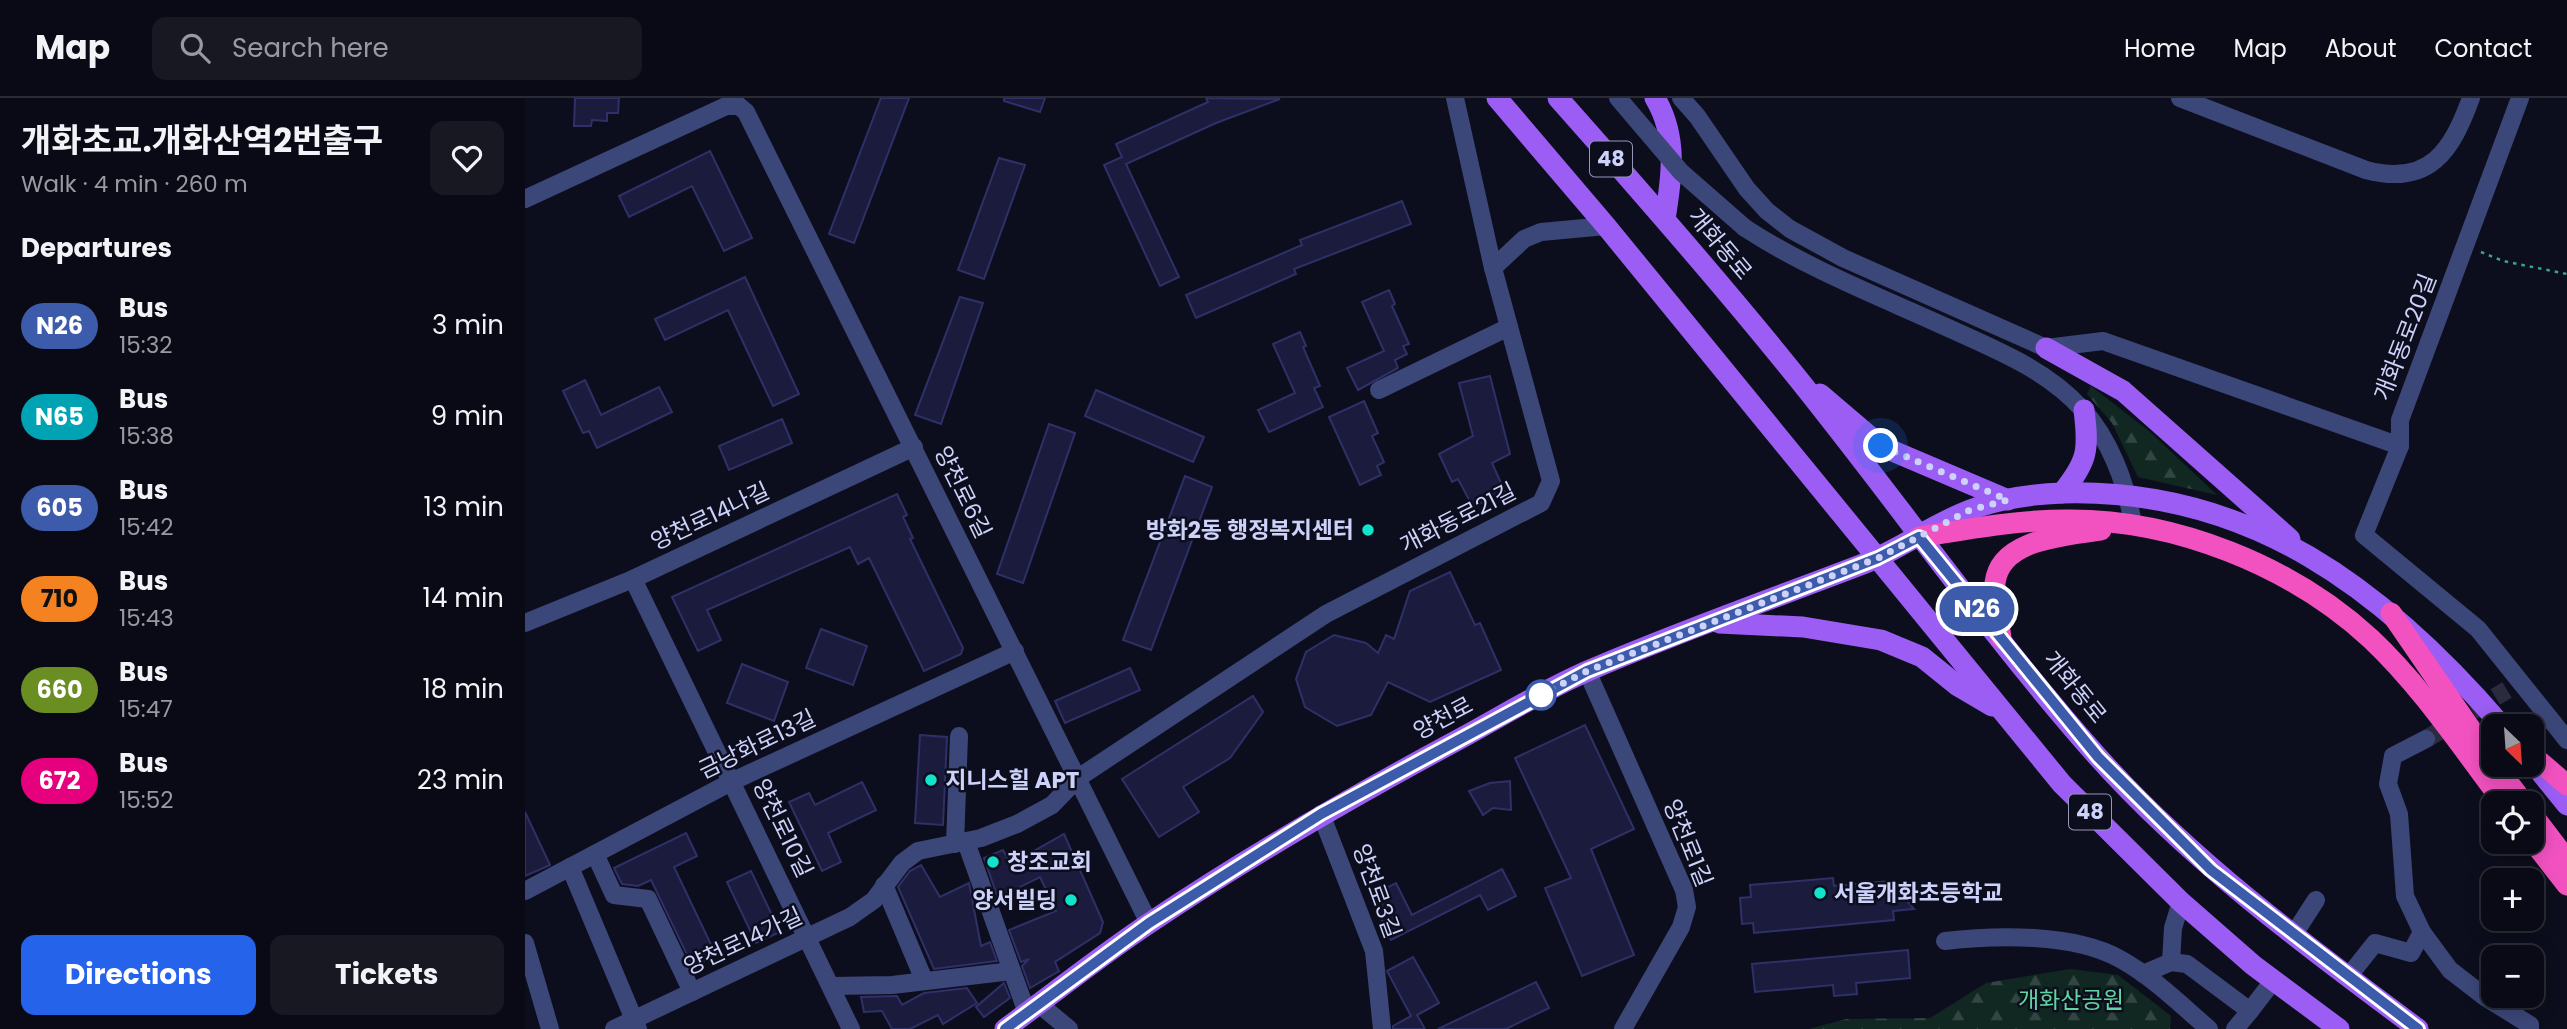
<!DOCTYPE html>
<meta charset="utf-8">
<style>
:root{--surface:#0a0a16;--page:#181823;--text:#f1f3f6;--muted:#999aa1;--line:#2a2b35;--accent:#2563eb}
body{margin:0;font-family:Poppins,"Noto Sans KR",sans-serif;background:var(--page);color:var(--text);height:100vh;display:flex;flex-direction:column;font-size:26px;white-space:nowrap}
*{box-sizing:border-box;margin:0}
p{font-size:23px;color:var(--muted)}
.icon{flex:none;width:38px;height:38px;fill:none;stroke:currentColor;stroke-width:2;stroke-linecap:round;stroke-linejoin:round}
.map{position:relative;flex:1;overflow:hidden}
.details{display:flex;flex-direction:column;background:var(--surface);width:525px}
.details>*{flex:none}
.badge{padding:0 14px;border-radius:23px;font-size:24px;line-height:46px}
.needle{width:46px;rotate:155deg}
.buttons{position:absolute;left:1956px;top:616px;display:grid;gap:14px}
.buttons a{display:grid;place-items:center;width:63px;height:63px;border-radius:14px;background:var(--surface);box-shadow:0 4px 18px #0003,0 0 0 2px var(--line);font-size:35px}
.you{position:absolute;width:35px;height:35px;margin:-18px;border:5px solid #fff;border-radius:50%;background:#1a73e8;box-shadow:0 0 0 10px #1a73e833}
.map>.badge{position:absolute;translate:-50% -50%;box-shadow:0 0 0 4px #fff}
h2{padding:0 21px;font-size:26px;line-height:63px}
.round{display:grid;place-items:center;flex:none;width:74px;height:74px;border-radius:14px;background:var(--page)}
.headline{display:flex;align-items:center;justify-content:space-between;height:119px;padding:0 21px}
h1{font-size:33px;font-weight:700;line-height:52px}
.cta{display:flex;gap:14px;margin-top:auto;padding:14px 21px}
.cta a{flex:1;height:80px;border-radius:14px;background:var(--accent);color:#fff;font-size:28px;font-weight:700;line-height:80px;text-align:center}
.cta a+a{background:var(--page);color:var(--text)}
ul{padding:0;list-style:none}
li{display:flex;align-items:center;gap:21px;height:91px;padding:0 21px}
li div{flex:1}
li b{display:block;font-size:26px}
li em{font-style:normal}
li .badge{min-width:77px;font-weight:700;text-align:center}
header{display:flex;align-items:center;gap:42px;box-sizing:border-box;height:98px;padding:0 35px;background:var(--surface);border-bottom:2px solid var(--line)}
header strong{font-size:33px}
nav{display:flex;gap:38px;margin-inline-start:auto;font-size:24px}
.search{width:490px;height:63px;background:var(--page);display:flex;align-items:center;gap:18px;box-sizing:border-box;padding:0 24px;border-radius:14px;color:var(--muted);font-size:26px}
main{display:flex;flex:1;min-height:0}
.map>svg:first-child{display:block}
.forest{fill:url(#forest-firs)}
.building{fill:#1b1b3d;stroke:#2f3067;stroke-width:2}
.lines{fill:none;stroke-linecap:round;stroke-linejoin:round}
.minor-tunnel{stroke:#2a2b3e;stroke-width:18;stroke-dasharray:18 9;stroke-linecap:butt}
.path{stroke:#36a688;stroke-width:2.5;stroke-dasharray:3.5 5;stroke-linecap:butt}
.minor{stroke:#3c4779;stroke-width:18}
.major{stroke:#9b5df3;stroke-width:21}
.highway{stroke:#f252c0;stroke-width:21}
.minor-bridge{stroke:#3c4779;stroke-width:18}
.line-casing{stroke:#fff;stroke-width:16}
.line{stroke:#3d5bab;stroke-width:10}
.walk{stroke:#cdd2fb;stroke-width:7;stroke-dasharray:0 12.6}
.poi-dot{fill:#12e3cc;stroke:#0d0e1d;stroke-width:2.5}
.stop-dot{fill:#fff;stroke:#3d5bab;stroke-width:3.5}
.labels{text-anchor:middle;stroke-width:5;stroke-linejoin:round;paint-order:stroke}
.shield{fill:#0d0e1d;stroke:#9397b8;stroke-width:2}
.shield-label{font-size:21px;font-weight:bold;fill:#cdd2fb}
.street-label{font-size:23px;fill:#cdd2fb;stroke:#0d0e1d}
.poi-label{font-size:23px;font-weight:bold;fill:#cdd2fb;stroke:#0d0e1d;text-anchor:start}
.park-label{font-size:23px;fill:#60d59f;stroke:#0d0e1d}
</style>
<header>
<strong>Map</strong>
<div class="search"><svg class="icon" aria-label="search" viewBox="0 0 24 24"><circle cx="10" cy="10" r="6"/><path d="M15 15l6 6"/></svg>Search here</div>
<nav><a>Home</a><a>Map</a><a>About</a><a>Contact</a></nav>
</header>
<main>
<section class="details">
<div class="headline"><div><h1>개화초교.개화산역2번출구</h1><p>Walk · 4 min · 260 m</p></div><a class="round"><svg class="icon" aria-label="heart" viewBox="0 0 24 24"><path d="M12 20l-8-8c-3-5 5-10 8-4 3-6 11-1 8 4z"/></svg></a></div>
<h2>Departures</h2>
<ul>
<li><span class="badge" style="background:#3d5bab;color:#fff">N26</span><div><b>Bus</b><p>15:32</p></div><em>3 min</em></li>
<li><span class="badge" style="background:#00a3b4;color:#fff">N65</span><div><b>Bus</b><p>15:38</p></div><em>9 min</em></li>
<li><span class="badge" style="background:#3d5bab;color:#fff">605</span><div><b>Bus</b><p>15:42</p></div><em>13 min</em></li>
<li><span class="badge" style="background:#f58220;color:#111">710</span><div><b>Bus</b><p>15:43</p></div><em>14 min</em></li>
<li><span class="badge" style="background:#6b8e23;color:#fff">660</span><div><b>Bus</b><p>15:47</p></div><em>18 min</em></li>
<li><span class="badge" style="background:#e6007e;color:#fff">672</span><div><b>Bus</b><p>15:52</p></div><em>23 min</em></li>
</ul>
<div class="cta"><a>Directions</a><a>Tickets</a></div>
</section>
<div class="map">
<svg width="2042" height="931" viewBox="0 0 2042 931">
<defs>
<pattern id="forest-firs" width="22" height="20" patternUnits="userSpaceOnUse" patternTransform="scale(1.75)"><rect width="22" height="20" fill="#112721"/><path d="M5 1l3.5 6h-7zM16 11l3.5 6h-7z" fill="#324542"/></pattern>
</defs>
<rect width="100%" height="100%" fill="#0d0e1d"/>
<g class="forest">
<path d="M1566 288 1625 334 1692 397 1613 379 1587 325 1562 296Z"/>
<path d="M1545 871 1593 877 1646 918 1645 931H1284L1321 921 1405 920 1461 885Z"/>
</g>
<g class="building">
<path d="M50 0H94L93 15H82V23L67 22 66 28H49Z"/>
<path d="M356 0H384L329 145 304 136Z"/>
<path d="M479 0H520L515 14 479 3Z"/>
<path d="M681 0 755 1 691 25 601 66 654 179 635 188 579 67 597 59 591 46 683 4Z"/>
<path d="M185 53 227 140 199 153 167 88 104 119 94 98Z"/>
<path d="M474 60 500 67 459 181 433 172Z"/>
<path d="M877 103 886 126 769 171 771 176 671 220 661 197 777 147 775 142Z"/>
<path d="M220 179 274 296 248 308 203 212 140 242 130 221Z"/>
<path d="M864 192 870 206 867 208 884 246 878 248 882 256 870 262 873 270 833 292 822 270 859 253 837 204Z"/>
<path d="M435 199 458 205 416 326 390 317Z"/>
<path d="M775 234 781 248 778 249 795 288 789 290 798 309 744 334 733 312 770 295 748 246Z"/>
<path d="M965 278 985 356 967 365 980 394 948 409 933 381 927 384 914 356 948 338 934 285Z"/>
<path d="M60 282 76 317 134 289 147 314 72 350 64 333 58 335 38 293Z"/>
<path d="M571 292 679 339 668 364 560 318Z"/>
<path d="M839 303 853 335 847 338 859 364 852 368 856 377 835 387 804 319Z"/>
<path d="M257 321 267 345 204 372 194 348Z"/>
<path d="M524 326 550 335 498 485 472 476Z"/>
<path d="M660 378 687 389 626 552 598 542Z"/>
<path d="M372 396 382 417 378 419 388 440 385 441 438 550 436 556 399 573 344 460 333 466 325 449 182 512 196 542 173 553 147 499Z"/>
<path d="M925 474 950 527 955 525 976 572 905 604 863 584 846 617 812 628 780 609 771 581 781 554 809 537 841 545 853 555 861 537 869 541 885 493Z"/>
<path d="M296 531 342 548 328 587 281 570Z"/>
<path d="M217 566 263 584 249 623 202 605Z"/>
<path d="M605 570 615 592 540 625 530 603Z"/>
<path d="M728 598 738 614 705 660 658 689 674 714 634 739 597 681Z"/>
<path d="M1060 627 1109 731 1066 751 1109 857 1057 878 1020 790 1046 780 990 660Z"/>
<path d="M395 637 422 639 418 727 390 725Z"/>
<path d="M985 683 986 712 968 710 958 717 944 693 965 685Z"/>
<path d="M337 684 351 712 303 735 316 764 297 773 264 704 284 695 290 707Z"/>
<path d="M0 714 25 767 0 778Z"/>
<path d="M161 735 172 758 149 769 191 857 168 869 126 782 113 788 97 786 89 770Z"/>
<path d="M539 736 578 824 575 835 530 864 534 873 505 890 497 868 504 861 496 864 484 832 531 813 515 779 473 800 459 760 478 752 486 766Z"/>
<path d="M396 767 415 799 444 785 456 848 465 844 472 863 409 871 373 789 385 773Z"/>
<path d="M977 771 991 798 963 812 955 797 866 842 845 798 871 785 887 817Z"/>
<path d="M226 773 255 834 231 845 202 784Z"/>
<path d="M1308 780 1309 788 1365 783 1366 795 1384 789 1387 797 1383 804 1389 811 1368 813 1369 822 1229 835 1228 825 1217 826 1215 800 1226 799 1225 787Z"/>
<path d="M1383 852 1385 880 1331 885 1332 896 1309 898 1308 887 1230 894 1227 866Z"/>
<path d="M888 859 914 905 892 917 900 931H868V928L886 918 862 873Z"/>
<path d="M1011 884 1024 910 981 931H913Z"/>
<path d="M479 885 485 900 459 919 451 909Z"/>
<path d="M442 890 452 905 418 926 413 917 385 931H367L357 913 339 914 336 899 372 898 377 907 399 895Z"/>
</g>
<g class="lines">
<path class="minor-tunnel" d="M1901 641 1982 592"/>
<path class="path" d="M1956 154 1978 163 2042 176"/>
<g class="minor">
<path d="M1156 0 1172 18 1222 91 1242 113 1265 131 1318 160 1521 250 1578 243 1875 348"/>
<path d="M1655 0 1841 72C1905 89 1927 52 1946 0"/>
<path d="M1995 0 1875 322V348L1839 437 1953 531 2042 642"/>
<path d="M0 101 201 8H214L221 14 624 825"/>
<path d="M1220 130C1283 171 1353 198 1421 229 1469 251 1521 271 1557 311 1585 341 1602 387 1608 427"/>
<path d="M968 170 999 141 1016 134 1081 128"/>
<path d="M854 292 984 229"/>
<path d="M108 481 326 931"/>
<path d="M0 525 108 481 389 349"/>
<path d="M1062 573 1159 792 1162 809 1156 829 1098 931"/>
<path d="M796 716 849 853 857 931"/>
<path d="M441 744 502 915"/>
<path d="M430 746 434 638"/>
<path d="M70 756 89 797 123 801 167 894"/>
<path d="M45 769 113 931"/>
<path d="M359 787 399 882"/>
<path d="M0 793 208 683 490 553"/>
<path d="M1897 834 1925 872 1960 899 2005 927V931"/>
<path d="M1769 836 1791 802"/>
<path d="M1420 843C1470 837 1549 835 1595 861 1628 879 1656 907 1684 931"/>
<path d="M0 845 25 931"/>
<path d="M1646 864 1648 830 1656 804"/>
<path d="M1618 876 1646 864 1662 866 1725 913 1748 883"/>
<path d="M1823 879 1850 845 1886 855 1897 834 1880 798 1874 716 1863 686 1868 658 1901 641"/>
<path d="M307 888 367 887 487 873"/>
<path d="M514 906 544 931"/>
<path d="M89 931 325 819 349 802 377 765 393 753 456 740 492 726 527 707 553 680 801 516 1016 405 1026 383 968 170 930 0"/>
<path d="M1710 931 1725 913"/>
</g>
<g class="major">
<path d="M972 0 1081 128 1537 686 1656 804 1728 867 1814 931"/>
<path d="M1033 0C1112 89 1191 179 1266 272 1369 399 1463 535 1572 658 1666 763 1780 847 1893 931"/>
<path d="M1130 0C1153 39 1147 78 1140 121"/>
<path d="M1521 250 1598 293 1765 441"/>
<path d="M1295 296 1356 348 1483 402"/>
<path d="M1537 395C1563 363 1564 352 1559 312"/>
<path d="M1194 525 1278 529 1356 542 1397 559 1433 588 1467 608"/>
<path d="M2008 665 2042 707"/>
<path d="M480 931C529 895 576 857 626 824 724 758 825 700 929 644 974 620 1018 592 1065 572 1155 533 1247 501 1338 466 1375 451 1408 426 1445 412 1473 401 1509 396 1538 395 1726 390 1860 492 1977 628"/>
</g>
<g class="highway">
<path d="M1394 439C1443 431 1492 422 1542 422 1650 421 1767 468 1846 541 1897 589 1937 650 1979 705"/>
<path d="M1866 515 1969 665"/>
<path d="M1476 540C1474 523 1468 502 1470 485 1475 440 1542 438 1576 432"/>
<path d="M2007 657 2042 687"/>
<path d="M1970 667 1999 705"/>
<path d="M2007 716 2042 762"/>
<path d="M2007 742 2042 787"/>
</g>
<path class="minor-bridge" d="M1093 0 1156 74 1220 130"/>
</g>
<g class="lines">
<defs>
<path id="line" d="M480 931 624 825 796 716 1062 573 1353 460 1394 439 1573 659 1686 772 1893 931"/>
</defs>
<use href="#line" class="line-casing"/>
<use href="#line" class="line"/>
<path class="walk" d="M1016 597 1062 573 1353 460 1445 412 1483 402 1356 348"/>
</g>
<g class="poi-dot">
<circle cx="843" cy="432" r="7"/>
<circle cx="406" cy="682" r="7"/>
<circle cx="468" cy="764" r="7"/>
<circle cx="1295" cy="795" r="7"/>
<circle cx="546" cy="802" r="7"/>
</g>
<circle class="stop-dot" cx="1016" cy="597" r="14"/>
<g class="labels">
<g class="shield">
<rect x="1065" y="43.5" width="42" height="35" rx="5"/>
<rect x="1544" y="696.5" width="42" height="35" rx="5"/>
</g>
<g class="shield-label">
<text x="1086" y="68">48</text>
<text x="1565" y="721">48</text>
</g>
<g class="street-label">
<text transform="translate(1195 146) rotate(50)" y="8">개화동로</text>
<text transform="translate(1880 239) rotate(-69)" y="8">개화동로20길</text>
<text transform="translate(438 394) rotate(64)" y="8">양천로6길</text>
<text transform="translate(185 418) rotate(-25)" y="8">양천로14나길</text>
<text transform="translate(933 420) rotate(-27)" y="8">개화동로21길</text>
<text transform="translate(1550 589) rotate(51)" y="8">개화동로</text>
<text transform="translate(918 620) rotate(-28)" y="8">양천로</text>
<text transform="translate(232 646) rotate(-26)" y="8">금낭화로13길</text>
<text transform="translate(258 730) rotate(64)" y="8">양천로10길</text>
<text transform="translate(1163 745) rotate(68)" y="8">양천로1길</text>
<text transform="translate(852 793) rotate(70)" y="8">양천로3길</text>
<text transform="translate(218 843) rotate(-25)" y="8">양천로14가길</text>
</g>
<g class="poi-label">
<text x="829" y="440" text-anchor="end">방화2동 행정복지센터</text>
<text x="420" y="690">지니스힐 APT</text>
<text x="482" y="772">창조교회</text>
<text x="1309" y="803">서울개화초등학교</text>
<text x="532" y="810" text-anchor="end">양서빌딩</text>
</g>
<g class="park-label">
<text x="1546" y="910">개화산공원</text>
</g>
</g>
</svg>
<div class="buttons">
<a><svg class="needle" viewBox="-14 -14 28 28"><path d="M0-13l5 13h-10z" fill="#e53935"/><path d="M0 13l5-13h-10z" fill="#999aa1"/></svg></a>
<a><svg class="icon" aria-label="locate" viewBox="0 0 24 24"><circle cx="12" cy="12" r="6"/><path d="M12 2v4M12 18v4M2 12h4M18 12h4"/></svg></a>
<a>+</a>
<a>−</a>
</div>
<div class="you" style="left:1356px;top:348px"></div>
<b class="badge" style="left:1452px;top:511px;background:#3d5bab;color:#fff">N26</b>
</div>
</main>
